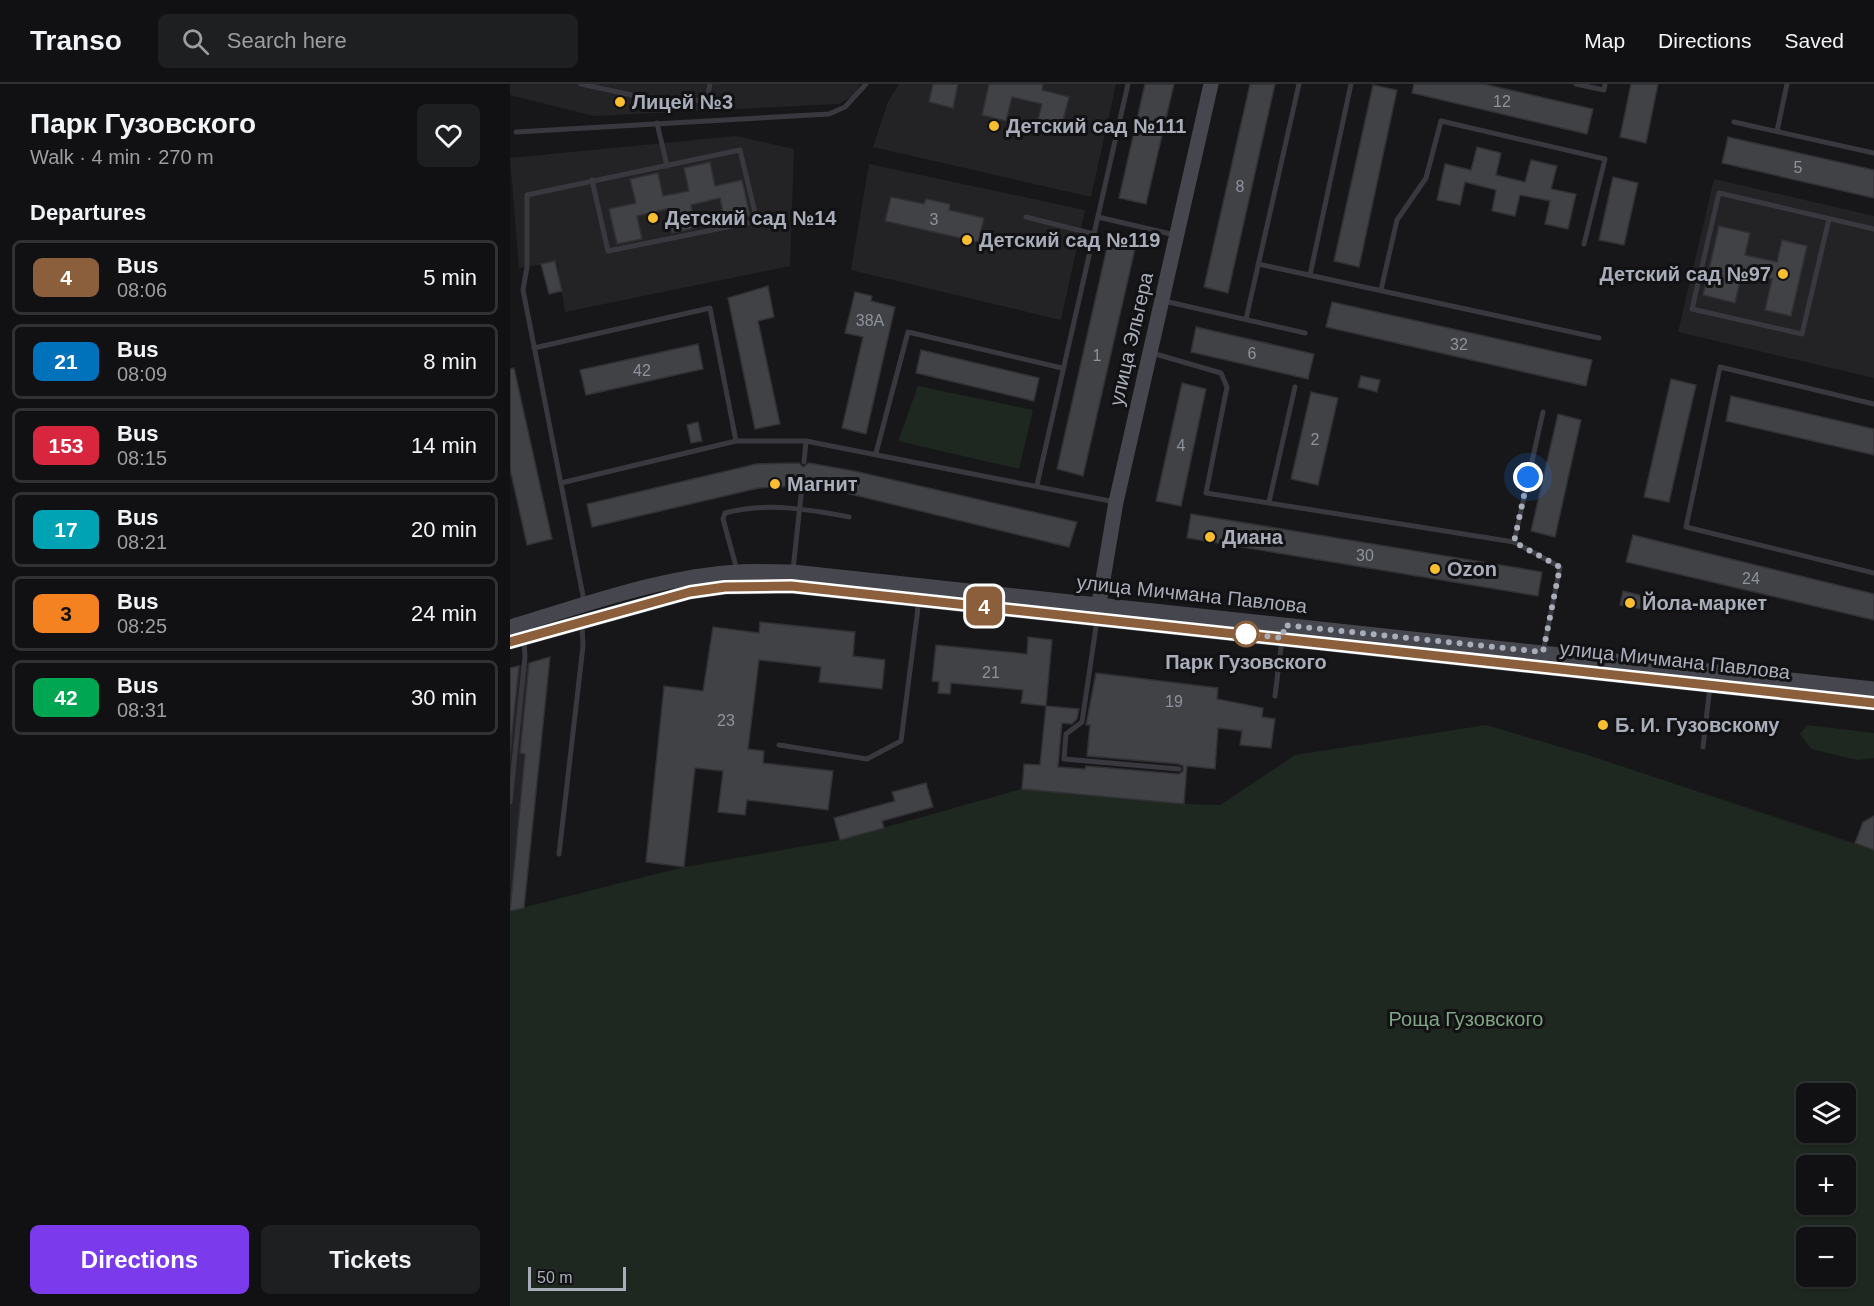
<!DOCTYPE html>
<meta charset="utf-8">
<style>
:root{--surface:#111113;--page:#1e1f21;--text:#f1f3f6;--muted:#9c9da0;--line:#303133;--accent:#7c3aed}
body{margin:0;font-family:Helvetica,sans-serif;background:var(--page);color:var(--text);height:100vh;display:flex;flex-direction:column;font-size:22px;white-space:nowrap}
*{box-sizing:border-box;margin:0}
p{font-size:20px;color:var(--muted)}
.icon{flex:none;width:33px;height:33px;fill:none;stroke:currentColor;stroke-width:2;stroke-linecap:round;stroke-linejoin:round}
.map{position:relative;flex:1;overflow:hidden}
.panel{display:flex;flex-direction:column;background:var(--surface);width:510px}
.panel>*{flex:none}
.badge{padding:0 12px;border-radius:9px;font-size:21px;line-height:39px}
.buttons{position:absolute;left:1286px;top:999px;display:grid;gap:12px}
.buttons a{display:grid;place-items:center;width:60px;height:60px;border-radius:9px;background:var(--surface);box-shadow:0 2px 4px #0004,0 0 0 2px var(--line);font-size:30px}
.scale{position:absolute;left:18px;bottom:15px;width:98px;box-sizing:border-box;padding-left:6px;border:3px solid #a8adb9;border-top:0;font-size:16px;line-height:21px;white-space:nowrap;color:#a8adb9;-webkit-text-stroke:4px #121214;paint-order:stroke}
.you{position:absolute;width:30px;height:30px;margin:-15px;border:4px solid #fff;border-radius:50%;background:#1a73e8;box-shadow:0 0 0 9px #1a73e833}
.map>.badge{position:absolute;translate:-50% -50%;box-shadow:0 0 0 3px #fff}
h2{padding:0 30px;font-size:22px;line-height:54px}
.round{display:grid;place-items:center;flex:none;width:63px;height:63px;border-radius:9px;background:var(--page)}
.head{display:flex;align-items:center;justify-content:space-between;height:102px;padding:0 30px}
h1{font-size:28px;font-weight:700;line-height:45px}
.action{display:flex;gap:12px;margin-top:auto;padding:12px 30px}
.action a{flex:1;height:69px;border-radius:9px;background:var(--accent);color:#fff;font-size:24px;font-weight:700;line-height:69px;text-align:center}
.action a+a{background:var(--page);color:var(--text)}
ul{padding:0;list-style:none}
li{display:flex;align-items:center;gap:18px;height:75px;margin:0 12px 9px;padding:0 18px;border:3px solid var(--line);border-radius:9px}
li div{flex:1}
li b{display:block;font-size:22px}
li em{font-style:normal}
li .badge{min-width:66px;font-weight:700;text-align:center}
header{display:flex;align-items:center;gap:36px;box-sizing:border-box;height:84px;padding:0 30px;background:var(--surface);border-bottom:2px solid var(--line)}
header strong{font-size:28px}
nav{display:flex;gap:33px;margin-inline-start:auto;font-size:21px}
.search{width:420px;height:54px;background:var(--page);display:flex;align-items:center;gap:15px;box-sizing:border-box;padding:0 21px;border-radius:9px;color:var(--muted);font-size:22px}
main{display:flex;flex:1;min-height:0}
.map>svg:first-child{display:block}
.built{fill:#232326}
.green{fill:#1e2720;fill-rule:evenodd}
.building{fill:#414246;stroke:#313135;stroke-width:1.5}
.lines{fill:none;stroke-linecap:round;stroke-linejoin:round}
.lane{stroke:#38383e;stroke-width:5}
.secondary{stroke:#46474e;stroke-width:15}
.line-casing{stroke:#fff;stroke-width:14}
.line{stroke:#8b5e3c;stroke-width:9}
.walk{stroke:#a8adb9;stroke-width:6;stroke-dasharray:0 10.8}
.poi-dot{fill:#f9be2f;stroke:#121214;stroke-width:2}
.stop-dot{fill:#fff;stroke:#8b5e3c;stroke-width:3}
.labels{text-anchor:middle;stroke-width:6;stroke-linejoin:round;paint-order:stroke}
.number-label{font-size:16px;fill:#8e929c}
.poi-label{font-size:20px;font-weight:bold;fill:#a8adb9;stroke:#121214;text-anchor:start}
.street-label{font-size:20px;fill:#a8adb9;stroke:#121214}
.stop-label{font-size:20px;font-weight:bold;fill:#a8adb9;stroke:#121214}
.park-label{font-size:20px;fill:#7fa583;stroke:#121214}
</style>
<header>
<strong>Transo</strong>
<div class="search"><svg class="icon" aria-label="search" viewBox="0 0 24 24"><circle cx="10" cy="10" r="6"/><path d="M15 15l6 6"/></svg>Search here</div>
<nav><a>Map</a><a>Directions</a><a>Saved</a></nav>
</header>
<main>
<section class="panel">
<div class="head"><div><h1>Парк Гузовского</h1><p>Walk · 4 min · 270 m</p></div><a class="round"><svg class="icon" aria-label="heart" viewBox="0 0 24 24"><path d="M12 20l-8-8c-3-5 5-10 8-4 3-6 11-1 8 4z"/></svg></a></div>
<h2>Departures</h2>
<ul>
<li><span class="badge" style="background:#8b5e3c;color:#fff">4</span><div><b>Bus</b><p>08:06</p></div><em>5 min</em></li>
<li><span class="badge" style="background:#0072bc;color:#fff">21</span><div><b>Bus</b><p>08:09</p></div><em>8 min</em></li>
<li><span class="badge" style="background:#d7263d;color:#fff">153</span><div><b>Bus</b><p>08:15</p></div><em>14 min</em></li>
<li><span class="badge" style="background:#00a3b4;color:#fff">17</span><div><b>Bus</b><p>08:21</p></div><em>20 min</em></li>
<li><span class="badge" style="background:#f58220;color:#111">3</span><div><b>Bus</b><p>08:25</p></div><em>24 min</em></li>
<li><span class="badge" style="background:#00a651;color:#fff">42</span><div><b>Bus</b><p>08:31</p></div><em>30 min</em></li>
</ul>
<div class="action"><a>Directions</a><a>Tickets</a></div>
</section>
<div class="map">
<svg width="1364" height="1222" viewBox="0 0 1364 1222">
<rect width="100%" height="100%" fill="#171719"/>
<g class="built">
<path d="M0 0H350L344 11 329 20 84 32 0 11Z"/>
<path d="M389 0H606L581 113 363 63 377 20Z"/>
<path d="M226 52 284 65 280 182 55 228 47 178 9 184 0 74Z"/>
<path d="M359 80 575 126 551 236 341 186Z"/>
<path d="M1204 95 1364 132V294L1168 248Z"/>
<path d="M40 573 14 824 0 827V584Z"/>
</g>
<g class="green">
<path d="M408 302 523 326 509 385 388 357Z"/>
<path d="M976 641 1081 672 1364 766V1222H0V827L174 783 330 756 512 705 674 720 710 721 785 671ZM1296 1010H1335V1048H1296ZM1296 1082H1335V1120H1296ZM1296 1154H1335V1192H1296Z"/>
<path d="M1297 641 1364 649V674L1347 676 1301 665 1290 650Z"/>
</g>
<g class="building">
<path d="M423 0H448L443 24 419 18Z"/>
<path d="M479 0H533L532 6 559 13 550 49 526 44 532 20 502 13 496 37 472 31Z"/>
<path d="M635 0H664L636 120 609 114Z"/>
<path d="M740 0H765L718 209 694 203Z"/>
<path d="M904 0H974L1083 25 1077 50 902 9Z"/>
<path d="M1121 0H1148L1136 59 1110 53Z"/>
<path d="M863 1 887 6 849 183 824 177Z"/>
<path d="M1218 53 1364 86V114L1212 79Z"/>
<path d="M967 63 991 69 986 91 1015 98 1021 76 1047 82 1041 105 1066 110 1058 145 1035 140 1040 117 1010 111 1005 132 982 127 986 106 955 98 950 121 927 116 935 80 961 86Z"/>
<path d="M200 78 205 102 232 96 240 132 215 138 210 114 181 121 186 144 162 149 157 125 127 132 132 155 107 160 99 125 126 119 120 95 148 89 153 112 164 110 179 107 174 84Z"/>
<path d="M1103 93 1128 99 1114 161 1089 156Z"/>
<path d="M381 113 414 120 416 115 440 120 439 126 474 134 468 158 375 137Z"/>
<path d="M1209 142 1240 149 1235 171 1267 178 1272 156 1297 162 1281 232 1255 226 1262 195 1232 188 1225 219 1193 211Z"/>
<path d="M600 150 627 156 573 392 547 385Z"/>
<path d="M45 177 52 207 39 210 31 180Z"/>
<path d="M258 202 264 233 248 237 270 340 245 345 218 214Z"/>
<path d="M345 208 362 212 361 217 385 223 356 350 332 344 353 253 335 249Z"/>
<path d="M822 218 1082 276 1076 302 816 243Z"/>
<path d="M686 243 804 270 798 295 681 268Z"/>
<path d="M188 260 193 285 76 311 70 286Z"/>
<path d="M411 266 529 294 524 317 406 289Z"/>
<path d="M4 284 42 455 17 461 0 385V285Z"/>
<path d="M851 292 870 296 867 308 848 303Z"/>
<path d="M1161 295 1186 301 1159 418 1134 413Z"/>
<path d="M672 299 696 305 671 422 646 417Z"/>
<path d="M801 308 828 314 808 401 781 395Z"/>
<path d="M1221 312 1364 345V371L1216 337Z"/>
<path d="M1048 330 1071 336 1045 453 1021 447Z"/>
<path d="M188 338 192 357 181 359 177 341Z"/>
<path d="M289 379 293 383 299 379 344 387 567 438 559 463 340 410 297 402 292 397 287 402 249 404 82 443 77 420 246 380Z"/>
<path d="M681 430 1032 488 1028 512 677 454Z"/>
<path d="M1123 451 1364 510V536L1116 478Z"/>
<path d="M1113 507 1134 512 1131 525 1110 521Z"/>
<path d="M250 538 345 548 343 572 375 576 372 605 309 598 311 583 249 576 238 665 254 667 253 679 323 687 318 726 237 716 235 731 208 728 213 687 185 684 174 783 136 778 154 602 193 607 203 543 249 549Z"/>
<path d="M518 553 542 556 536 622 511 619 513 606 441 599 440 610 428 609 429 598 422 597 426 561 517 570Z"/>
<path d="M40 573 14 824 0 827 15 670 10 669 19 579Z"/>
<path d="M9 582 0 669V584Z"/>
<path d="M586 589 708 604 707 615 753 624 752 633 765 635 761 664 730 661 732 647 708 644 705 685 677 682 674 720 512 705 514 680 530 681 536 622 569 625 567 635 562 640 552 639 548 683 575 685 576 682 669 690 673 687V682L669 680 577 672 580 641H576Z"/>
<path d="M416 699 423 723 372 737 374 744 330 756 324 734 385 717 382 708Z"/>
<path d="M1364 732V766L1345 759 1353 738Z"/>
</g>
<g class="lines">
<g class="lane">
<path d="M71 0 163 20 197 15 200 0"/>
<path d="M1066 0 1094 6 1095 0"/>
<path d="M1224 38 1364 69"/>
<path d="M147 39 157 82"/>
<path d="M1267 47 1277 0"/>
<path d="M6 48 319 30 335 23 356 0"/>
<path d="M516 133 584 150"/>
<path d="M588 133 665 151"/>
<path d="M1319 135 1292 250 1182 225 1209 109 1364 145"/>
<path d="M748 180 1089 254"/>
<path d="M800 191 841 0"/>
<path d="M871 206 887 136 916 94 931 37 1095 75 1074 160"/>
<path d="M654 217 795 249"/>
<path d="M736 235 789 0"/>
<path d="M24 264 200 224 226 357"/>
<path d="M642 269 711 289 717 303 696 409 1004 458 1050 483 1033 568"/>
<path d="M1364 320 1210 283 1176 443 1364 489"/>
<path d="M366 369 398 248 552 284"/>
<path d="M294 378 296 357"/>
<path d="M51 399 226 357H296L605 418"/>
<path d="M527 401 618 0"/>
<path d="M759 418 785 303"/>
<path d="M1004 458 1033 328"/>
<path d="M227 486 213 435 215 429C257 418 297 425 339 433"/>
<path d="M283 486 292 402"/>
<path d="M74 517 13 206 17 183V111L230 66 247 137 98 167 82 96"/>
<path d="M587 536 572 638 556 650 554 675 669 685"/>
<path d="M765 612 772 555"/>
<path d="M269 661 357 675 391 657 409 516"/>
<path d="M1193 663 1200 602"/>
<path d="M0 718 15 573 14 555"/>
<path d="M49 770 73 562 72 541"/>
</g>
<g class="secondary">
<path d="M587 531 606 418 701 0"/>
<path d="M0 543C72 522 153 492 228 488 246 487 265 488 283 488L1364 605"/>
<path d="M0 558 180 508 215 503 281 502 1364 619"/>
</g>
</g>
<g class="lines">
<defs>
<path id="line" d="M0 558 180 508 215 503 281 502 1364 619"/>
</defs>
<use href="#line" class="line-casing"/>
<use href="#line" class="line"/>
<path class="walk" d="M736 550 773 554 774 541 1033 568 1050 483 1004 458 1018 393"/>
</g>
<g class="poi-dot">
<circle cx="110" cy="18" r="6"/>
<circle cx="484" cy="42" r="6"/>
<circle cx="143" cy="134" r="6"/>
<circle cx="457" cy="156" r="6"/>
<circle cx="1273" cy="190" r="6"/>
<circle cx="265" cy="400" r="6"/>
<circle cx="700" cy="453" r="6"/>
<circle cx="925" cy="485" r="6"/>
<circle cx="1120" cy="519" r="6"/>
<circle cx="1093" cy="641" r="6"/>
</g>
<circle class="stop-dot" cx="736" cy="550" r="12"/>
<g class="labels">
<g class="number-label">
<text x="992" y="23">12</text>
<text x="1288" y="89">5</text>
<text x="730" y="108">8</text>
<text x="424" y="141">3</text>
<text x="360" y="242">38А</text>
<text x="949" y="266">32</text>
<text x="742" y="275">6</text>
<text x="587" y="277">1</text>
<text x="132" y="292">42</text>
<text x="805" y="361">2</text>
<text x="671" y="367">4</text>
<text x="855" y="477">30</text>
<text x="1241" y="500">24</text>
<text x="481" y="594">21</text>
<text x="664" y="623">19</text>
<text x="216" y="642">23</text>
</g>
<g class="poi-label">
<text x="122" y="25">Лицей №3</text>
<text x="496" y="49">Детский сад №111</text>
<text x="155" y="141">Детский сад №14</text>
<text x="469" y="163">Детский сад №119</text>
<text x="1261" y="197" text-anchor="end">Детский сад №97</text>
<text x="277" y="407">Магнит</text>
<text x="712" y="460">Диана</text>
<text x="937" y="492">Ozon</text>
<text x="1132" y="526">Йола-маркет</text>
<text x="1105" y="648">Б. И. Гузовскому</text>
</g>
<g class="street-label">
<text transform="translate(621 255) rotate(-77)" y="7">улица Эльгера</text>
<text transform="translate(682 510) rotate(6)" y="7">улица Мичмана Павлова</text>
<text transform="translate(1165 576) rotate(6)" y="7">улица Мичмана Павлова</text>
</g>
<g class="stop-label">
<text x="736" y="585">Парк Гузовского</text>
</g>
<g class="park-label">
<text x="956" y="942">Роща Гузовского</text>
</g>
</g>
</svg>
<div class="buttons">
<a><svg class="icon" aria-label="layers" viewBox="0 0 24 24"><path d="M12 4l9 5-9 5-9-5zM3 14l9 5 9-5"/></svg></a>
<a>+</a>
<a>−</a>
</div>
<div class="scale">50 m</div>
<div class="you" style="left:1018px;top:393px"></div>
<b class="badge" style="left:474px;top:522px;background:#8b5e3c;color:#fff">4</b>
</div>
</main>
